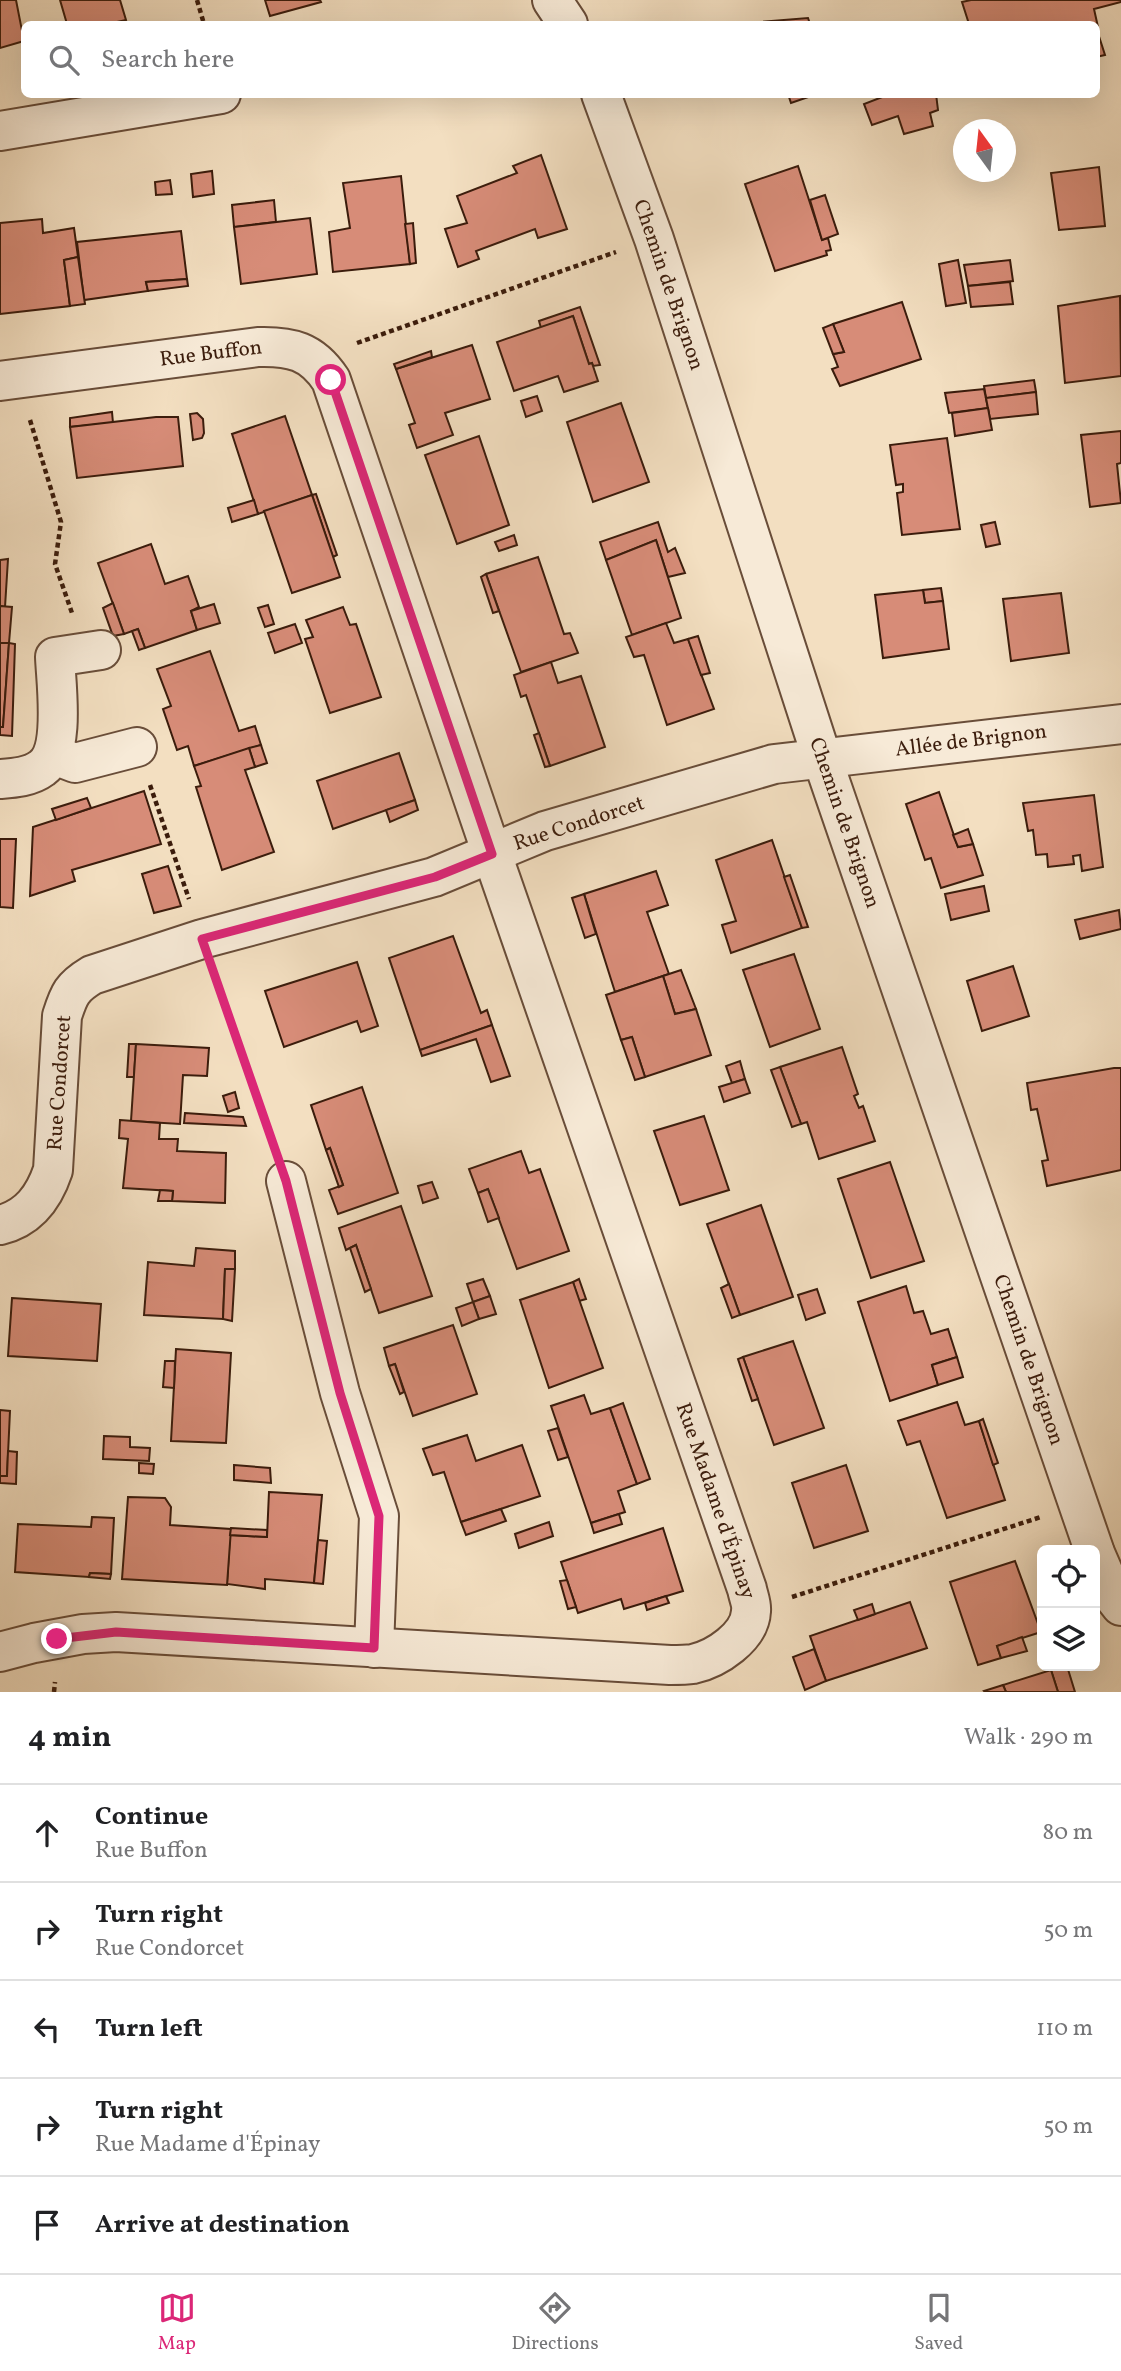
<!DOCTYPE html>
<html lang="en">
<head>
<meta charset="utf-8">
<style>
	body { margin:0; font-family:Vollkorn,serif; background:#f2f2f2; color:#202124 }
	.controls { position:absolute; right:21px; bottom:21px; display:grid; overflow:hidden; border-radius:10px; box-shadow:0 7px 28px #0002 }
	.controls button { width:63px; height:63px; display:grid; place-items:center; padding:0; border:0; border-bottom:2px solid #e0e0e0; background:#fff; color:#202124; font:35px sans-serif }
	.compass { position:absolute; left:953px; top:119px; width:63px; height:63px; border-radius:50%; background:#fff; box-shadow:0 7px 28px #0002; rotate:345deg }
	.stop { position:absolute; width:21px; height:21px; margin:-16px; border:5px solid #db2777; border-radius:50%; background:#fff }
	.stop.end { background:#db2777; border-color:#fff; box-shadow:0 2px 7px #0008 }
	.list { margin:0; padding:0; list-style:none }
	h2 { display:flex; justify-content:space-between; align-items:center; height:91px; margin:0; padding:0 28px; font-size:30px }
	h2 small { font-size:23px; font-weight:400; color:#757577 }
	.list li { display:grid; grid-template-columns:46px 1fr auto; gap:21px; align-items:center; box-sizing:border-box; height:98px; padding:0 28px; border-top:2px solid #e0e0e0 }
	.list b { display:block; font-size:26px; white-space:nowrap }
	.list p { margin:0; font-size:23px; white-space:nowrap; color:#757577 }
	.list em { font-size:23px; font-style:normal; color:#757577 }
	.icon { flex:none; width:38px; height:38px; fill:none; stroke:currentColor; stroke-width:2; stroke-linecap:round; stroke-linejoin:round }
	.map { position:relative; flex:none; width:1121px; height:1692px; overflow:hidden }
	.search { position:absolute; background:#fff; box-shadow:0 7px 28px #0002; left:21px; right:21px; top:21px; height:77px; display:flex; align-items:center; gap:18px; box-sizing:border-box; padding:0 24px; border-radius:10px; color:#757577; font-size:26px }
	.sheet { height:581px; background:#fff }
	nav { display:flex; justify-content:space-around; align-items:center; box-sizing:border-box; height:98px; border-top:2px solid #e0e0e0; background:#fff; font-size:19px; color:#757577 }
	nav a { display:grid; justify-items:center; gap:4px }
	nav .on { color:#db2777 }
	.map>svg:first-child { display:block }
	.building { fill:#d78c78; stroke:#3b1c0c; stroke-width:2 }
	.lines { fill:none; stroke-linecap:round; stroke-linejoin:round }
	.minor-casing { stroke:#694d39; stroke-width:42 }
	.path { stroke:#3b1c0c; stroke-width:4.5; stroke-dasharray:5 3.5; stroke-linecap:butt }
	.minor { stroke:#f7ead7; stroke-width:38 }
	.route { stroke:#db2777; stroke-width:9 }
	.labels { text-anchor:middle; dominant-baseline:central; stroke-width:5; stroke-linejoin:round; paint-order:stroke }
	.street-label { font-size:21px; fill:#3b1c0c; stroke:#f7ead7 }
</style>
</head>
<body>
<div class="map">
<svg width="1121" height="1692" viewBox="0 0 1121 1692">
	<rect width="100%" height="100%" fill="#f3dfc1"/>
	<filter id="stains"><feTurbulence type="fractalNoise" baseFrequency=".00286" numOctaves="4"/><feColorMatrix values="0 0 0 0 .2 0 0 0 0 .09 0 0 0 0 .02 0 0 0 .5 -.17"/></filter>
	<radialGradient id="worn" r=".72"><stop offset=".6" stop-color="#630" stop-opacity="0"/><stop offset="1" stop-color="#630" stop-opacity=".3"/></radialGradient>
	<g class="building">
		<path d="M0,0h16l8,41 -24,7z"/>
		<path d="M60,0h60l6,20 -18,4h-41z"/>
		<path d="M265,0h55l1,2 -51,14z"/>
		<path d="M971,0h150v2l-27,7 4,18h-2v-3h-127l-7,-22z"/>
		<path d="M808,18l2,6h-74z"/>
		<path d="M1096,27l9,28 -9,2z"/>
		<path d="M788,94h29l-26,9z"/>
		<path d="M890,94h46l2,16 -8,3 3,13 -29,8 -6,-18 -26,9 -8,-21z"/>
		<path d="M541,155l26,74 -29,9 -3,-9 -59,22 3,8 -21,8 -13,-38 22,-6 -10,-27 60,-23 -4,-7z"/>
		<path d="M798,166l24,74 6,-2 3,12 -5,1 1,4 -52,16 -30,-87z"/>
		<path d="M1099,167l6,59 -46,4 -8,-57z"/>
		<path d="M212,171l2,23 -21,3 -2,-23z"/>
		<path d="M401,176l9,88 -77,8 -4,-40 21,-4 -7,-45z"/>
		<path d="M170,180l2,14 -16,1 -1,-13z"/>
		<path d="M825,195l13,39 -16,6 -12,-40z"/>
		<path d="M274,200l2,22 -42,5 -2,-22z"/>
		<path d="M310,218l7,56 -76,10 -7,-57z"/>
		<path d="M42,219l1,14 31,-5 4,29 -14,3 6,46 -70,8v-91z"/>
		<path d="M413,223l3,40 -6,1 -5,-40z"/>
		<path d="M181,231l6,48 -41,3 2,9 -64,9 -7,-58z"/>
		<path d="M78,257l7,47 -15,2 -6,-46z"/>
		<path d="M958,260l8,43 -20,3 -7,-42z"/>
		<path d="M1010,260l3,21 -45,5 -4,-21z"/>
		<path d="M187,279l1,7 -40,5 -2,-9z"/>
		<path d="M1010,282l3,22 -42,3 -3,-21z"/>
		<path d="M1120,296l1,80 -56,7 -7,-77z"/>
		<path d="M902,302l19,57 -81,27 -8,-17 6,-2 -5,-13 11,-2 -11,-28z"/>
		<path d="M580,307l20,58 -7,1 -1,-3 -3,1 -16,-48 -32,12 -2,-7z"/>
		<path d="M573,316l16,48 3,-1 6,18 -34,11 -6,-16 -44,15 -17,-49z"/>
		<path d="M833,324l11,28 -11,2 -10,-26z"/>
		<path d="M472,345l18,54 -45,14 8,22 -36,13 -8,-23 6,-2 -19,-54z"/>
		<path d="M431,351l1,6 -36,12 -2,-5z"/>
		<path d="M1034,380l2,12 -50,6 -2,-12z"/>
		<path d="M984,389l4,19 -39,5 -4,-20z"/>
		<path d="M1036,392l2,22 -48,5 -4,-21z"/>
		<path d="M537,396l5,15 -16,6 -5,-16z"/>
		<path d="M621,403l28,79 -56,20 -26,-80z"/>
		<path d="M988,408l4,22 -37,6 -3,-23z"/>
		<path d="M112,412l1,11 -43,4v-9z"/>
		<path d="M197,413l6,6 1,14 -2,5 -9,2 -3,-26z"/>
		<path d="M285,416l27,79 -54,19 -26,-80z"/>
		<path d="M156,417h22l5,49 -106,12 -7,-51z"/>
		<path d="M1121,431v32l-4,1 4,39 -31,4 -9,-72z"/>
		<path d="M479,436l30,89 -52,19 -32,-89z"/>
		<path d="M947,438l13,91 -58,6 -5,-42 6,-1v-8l-7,1 -6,-40z"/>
		<path d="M316,494l21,61 -4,2 -21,-62z"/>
		<path d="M312,495l28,82 -48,16 -28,-82z"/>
		<path d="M254,500l4,14 -26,8 -4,-14z"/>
		<path d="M658,522l10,30 7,-4 10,25 -17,4 -12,-37 -50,20 -6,-18z"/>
		<path d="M995,522l5,22 -14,3 -5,-22z"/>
		<path d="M514,535l3,10 -18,6 -4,-9z"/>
		<path d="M656,540l25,78 -49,17 -26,-75z"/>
		<path d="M151,544l14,40 23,-8 11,31 -8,4 6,19 -52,18 -7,-19 -14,5 -26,-71z"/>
		<path d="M538,557l26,77 6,-1 8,20 -57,19 -35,-98z"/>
		<path d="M8,559l-3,48 -5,-1v-46z"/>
		<path d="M486,574l13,37 -6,2 -12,-36z"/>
		<path d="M941,588l2,13 -18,2 -2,-13z"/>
		<path d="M923,590l2,13 18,-2 6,48 -66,9 -8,-63z"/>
		<path d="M1061,593l8,60 -58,8 -8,-62z"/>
		<path d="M113,603l11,31 -11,2 -10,-28z"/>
		<path d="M214,604l6,19 -23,7 -6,-19z"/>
		<path d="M268,605l6,19 -9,3 -7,-19z"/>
		<path d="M0,606l12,1 -3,36h-9z"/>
		<path d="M343,607l7,18 6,-1 25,73 -51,16 -25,-74 8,-2 -7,-17z"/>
		<path d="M666,623l8,20 14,-4 26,70 -47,16 -23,-70 -10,2 -8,-20z"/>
		<path d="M295,624l7,19 -27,10 -7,-20z"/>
		<path d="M138,629l7,19 -6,2 -7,-19z"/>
		<path d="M698,636l12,37 -9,2 -13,-36z"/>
		<path d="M0,643h9l-6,84h-3z"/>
		<path d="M9,643l6,1 -3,92 -12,-1v-8h3z"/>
		<path d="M210,651l29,80 16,-5 6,19 -67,21 -6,-20 -11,4 -14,-41 8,-3 -14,-37z"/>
		<path d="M551,662l7,21 23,-7 24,71 -55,19 -24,-71 -5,2 -7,-22z"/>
		<path d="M539,733l11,33 -5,1 -11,-32z"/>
		<path d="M261,745l6,18 -12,4 -6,-19z"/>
		<path d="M249,748l6,19 -10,3 29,82 -52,18 -26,-83 5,-1 -7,-20z"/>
		<path d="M399,753l16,47 -82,29 -16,-48z"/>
		<path d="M144,791l17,53 -89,26 3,11 -45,15 3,-69z"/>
		<path d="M939,792l19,55 15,-3 10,31 -42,13 -10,-30 -6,2 -19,-56z"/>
		<path d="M1094,795l9,72 -21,4 -2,-16 -7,1 1,8 -26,3 -1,-13 -11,1 -3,-25 -5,1 -5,-28z"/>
		<path d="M87,798l4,10 -35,12 -4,-11z"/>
		<path d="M415,800l3,10 -28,12 -4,-12z"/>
		<path d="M968,829l5,15 -15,3 -5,-12z"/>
		<path d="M0,839h16l-3,69 -13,-1z"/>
		<path d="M772,840l30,88 -71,25 -9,-28 14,-4 -20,-61z"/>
		<path d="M168,866l13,40 -27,7 -12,-39z"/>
		<path d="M656,871l12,34 -21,7 22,62 -54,18 -31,-98z"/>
		<path d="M790,875l18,52 -6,1 -18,-51z"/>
		<path d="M984,886l5,25 -38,9 -6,-26z"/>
		<path d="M584,894l12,40 -11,4 -13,-40z"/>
		<path d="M1119,910l2,19 -41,10 -5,-19z"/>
		<path d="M453,936l28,77 6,-3 5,15 -72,25 -31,-92z"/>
		<path d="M794,954l26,75 -50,18 -27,-77z"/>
		<path d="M357,962l21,64 -17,6 -4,-11 -73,26 -19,-56z"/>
		<path d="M1013,966l16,50 -47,15 -15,-50z"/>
		<path d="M681,970l15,39 -21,5 -12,-38z"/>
		<path d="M663,976l12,38 21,-5 15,46 -66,22 -13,-40 -11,3 -15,-45z"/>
		<path d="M492,1025l18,51 -19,6 -15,-43 -54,17 -2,-6z"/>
		<path d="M632,1037l13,40 -10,3 -14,-40z"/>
		<path d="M129,1044h7l-2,33h-7z"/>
		<path d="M136,1044l73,4 -2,28 -24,-1 -3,49 -49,-3z"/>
		<path d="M842,1047l16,47 -4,2 5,12 4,-2 12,35 -56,18 -12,-37 -6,2 -21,-57z"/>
		<path d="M740,1061l5,18 -13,4 -6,-17z"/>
		<path d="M780,1067l21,57 -9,3 -21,-57z"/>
		<path d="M1114,1068h7v102l-74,16 -5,-25 6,-1 -11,-51 -6,1 -4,-27z"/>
		<path d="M745,1079l5,14 -26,9 -5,-15z"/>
		<path d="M362,1087l36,106 -60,21 -9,-24 14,-5 -13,-37 -4,2 -15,-45z"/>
		<path d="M235,1092l4,16 -11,4 -5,-16z"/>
		<path d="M185,1113l58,4 3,9 -62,-3z"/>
		<path d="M704,1116l25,74 -49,15 -26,-74z"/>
		<path d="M120,1120l40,3 -1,16h19l-1,12 49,2 -1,50 -53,-2 1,-10 -50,-3 5,-49 -9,-1z"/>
		<path d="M330,1148l13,37 -4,2 -13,-37z"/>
		<path d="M521,1151l8,22 11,-4 29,82 -52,18 -29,-80 -10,4 -9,-24z"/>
		<path d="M890,1162l34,99 -53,17 -33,-99z"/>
		<path d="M432,1182l6,16 -15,5 -5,-17z"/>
		<path d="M488,1189l11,29 -11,4 -10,-29z"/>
		<path d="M160,1190l13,1 -1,10h-14z"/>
		<path d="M761,1205l32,92 -53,18 -33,-91z"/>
		<path d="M401,1206l31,90 -53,17 -23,-68 -10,5 -7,-22z"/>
		<path d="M356,1245l15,44 -6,3 -15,-44z"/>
		<path d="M196,1248l39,3v18h-10l-2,50 -79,-4 4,-53 46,4z"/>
		<path d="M225,1269h10l-3,52 -9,-2z"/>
		<path d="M483,1279l7,17 -17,6 -6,-18z"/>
		<path d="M579,1279l7,20 -7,2 -6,-19z"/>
		<path d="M573,1282l30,86 -54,20 -29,-88z"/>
		<path d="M729,1284l11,31 -8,3 -11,-30z"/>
		<path d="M906,1286l8,27 9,-2 8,23 17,-5 9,28 -25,8 6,20 -48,16 -32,-99z"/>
		<path d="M817,1289l8,24 -19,7 -8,-25z"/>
		<path d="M490,1296l6,18 -17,5 -6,-17z"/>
		<path d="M12,1298l89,6 -4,57 -89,-5z"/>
		<path d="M473,1302l6,17 -17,7 -6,-18z"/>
		<path d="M453,1325l24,69 -64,22 -18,-52 -6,2 -5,-18z"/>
		<path d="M793,1341l31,87 -50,17 -31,-88z"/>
		<path d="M176,1349l55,4 -5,90 -55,-2z"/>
		<path d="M743,1357l15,42 -6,2 -14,-42z"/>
		<path d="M957,1357l6,20 -25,8 -6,-20z"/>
		<path d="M165,1361h10l-1,27 -11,-1z"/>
		<path d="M395,1364l9,28 -4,2 -11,-28z"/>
		<path d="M584,1395l7,19 19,-6 27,76 -19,7 7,21 -34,11 -40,-117z"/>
		<path d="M957,1402l8,23 14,-4 26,79 -58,18 -27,-77 -13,4 -9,-24z"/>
		<path d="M623,1403l27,76 -13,5 -27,-76z"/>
		<path d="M0,1410l10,1 -3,65h-7z"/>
		<path d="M983,1419l15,44 -5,2 -14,-44z"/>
		<path d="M558,1428l10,29 -10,3 -10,-29z"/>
		<path d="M467,1435l9,26 46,-16 18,51 -79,26 -17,-50 -11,3 -10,-26z"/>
		<path d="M104,1436l26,1v10l20,1 -1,13 -46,-2z"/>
		<path d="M8,1451l9,1 -1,32 -16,-1v-7h7z"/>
		<path d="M139,1463l15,1 -1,10 -14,-1z"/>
		<path d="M234,1465l36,3 1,15 -37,-3z"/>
		<path d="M846,1465l22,66 -54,17 -22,-65z"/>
		<path d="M269,1492l53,3 -8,88 -49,-4v10l-38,-5 3,-49 37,2z"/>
		<path d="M128,1497l37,1 6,9 -1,18 61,4 -4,56 -105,-6z"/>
		<path d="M501,1509l5,12 -40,14 -5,-13z"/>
		<path d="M619,1514l3,10 -28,9 -3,-10z"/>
		<path d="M92,1517l22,1 -3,56 -21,-1 -1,4 -74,-5 3,-48 73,3z"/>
		<path d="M549,1522l4,14 -34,12 -4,-14z"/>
		<path d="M231,1528l36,2v7l-37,-2z"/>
		<path d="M663,1528l20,63 -59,18 -3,-10 -43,14 -17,-51z"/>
		<path d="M318,1540l9,1 -4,43 -9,-1z"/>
		<path d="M1015,1561l26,71 -44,14 4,12 -23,7 -28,-83z"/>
		<path d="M90,1573l21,1 -1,5 -21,-2z"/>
		<path d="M567,1580l9,27 -8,2 -8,-28z"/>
		<path d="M666,1596l3,7 -22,7 -2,-7z"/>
		<path d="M910,1602l17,46 -101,33 -16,-45z"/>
		<path d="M872,1604l3,10 -17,6 -4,-10z"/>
		<path d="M1022,1637l5,14 -26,7 -4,-12z"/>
		<path d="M814,1649l12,32 -21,9 -12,-33z"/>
		<path d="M1067,1666l8,26h-17l-7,-22z"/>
		<path d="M1051,1670l7,22h-52l-3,-7z"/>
		<path d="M1003,1685l3,7h-21l-1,-1z"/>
	</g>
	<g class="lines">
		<defs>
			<g id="minor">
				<path d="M552,0l16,24"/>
				<path d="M601,94l53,145 168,519 272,792"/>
				<path d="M0,131l221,-37"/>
				<path d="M0,381l258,-34c33,-1 54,4 73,33l161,474 255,735c1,6 5,15 4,22 -1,26 -35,48 -58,53 -7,1 -15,1 -23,1l-554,-33 -33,2 -49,9 -34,9"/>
				<path d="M54,755l21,8 62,-16"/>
				<path d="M0,779c14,-1 30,-2 42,-11 24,-17 14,-84 13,-111l46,-7"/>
				<path d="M286,1181l54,212 39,123 -5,132"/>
				<path d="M0,1225c29,-7 44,-28 53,-55l9,-154c7,-22 10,-29 30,-41l110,-36 232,-62 111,-46 229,-67 347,-40"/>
				<path d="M1095,1553l19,44 7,9"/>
			</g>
		</defs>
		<use href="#minor" class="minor-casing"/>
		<g class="path">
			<path d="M197,0l7,24"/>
			<path d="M357,343l259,-91"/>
			<path d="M30,420l31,102 -6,42 17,49"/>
			<path d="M150,785l39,114"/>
			<path d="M215,977l58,167"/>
			<path d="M792,1597l249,-80"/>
			<path d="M54,1692l1,-10"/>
		</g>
		<use href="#minor" class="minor"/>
	</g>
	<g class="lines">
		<path class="route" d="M57,1639l59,-7 258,16 5,-132 -39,-123 -54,-212 -84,-242 233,-62 57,-23 -161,-474"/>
	</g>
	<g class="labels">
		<g class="street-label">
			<text transform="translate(668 285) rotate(71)">Chemin de Brignon</text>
			<text transform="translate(211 354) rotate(-7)">Rue Buffon</text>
			<text transform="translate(971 741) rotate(-7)">Allée de Brignon</text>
			<text transform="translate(844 823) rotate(71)">Chemin de Brignon</text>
			<text transform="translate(579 824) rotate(-18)">Rue Condorcet</text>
			<text transform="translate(60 1083) rotate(-86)">Rue Condorcet</text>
			<text transform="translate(1028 1360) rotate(71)">Chemin de Brignon</text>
			<text transform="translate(715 1501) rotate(71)">Rue Madame d'Épinay</text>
		</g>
	</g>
	<rect width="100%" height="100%" filter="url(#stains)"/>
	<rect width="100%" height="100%" fill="url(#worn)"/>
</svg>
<div class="controls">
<button><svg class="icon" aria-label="locate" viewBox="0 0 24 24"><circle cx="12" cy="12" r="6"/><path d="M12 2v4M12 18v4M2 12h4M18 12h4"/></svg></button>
<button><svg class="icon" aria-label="layers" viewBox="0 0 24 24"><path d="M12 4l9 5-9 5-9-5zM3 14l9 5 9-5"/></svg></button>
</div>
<svg class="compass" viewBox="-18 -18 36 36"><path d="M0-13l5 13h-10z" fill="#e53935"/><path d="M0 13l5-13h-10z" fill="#757577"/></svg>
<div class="stop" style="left:331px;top:380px"></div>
<div class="stop end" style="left:57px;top:1639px"></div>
<div class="search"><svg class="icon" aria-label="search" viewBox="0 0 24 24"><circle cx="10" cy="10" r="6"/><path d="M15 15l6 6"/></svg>Search here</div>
</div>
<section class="sheet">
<h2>4 min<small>Walk · 290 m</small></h2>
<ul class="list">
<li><svg class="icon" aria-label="ahead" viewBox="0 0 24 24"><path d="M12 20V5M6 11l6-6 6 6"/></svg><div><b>Continue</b><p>Rue Buffon</p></div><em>80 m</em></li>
<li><svg class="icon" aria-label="right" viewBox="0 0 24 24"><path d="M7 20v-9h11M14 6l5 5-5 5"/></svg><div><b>Turn right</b><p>Rue Condorcet</p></div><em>50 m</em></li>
<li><svg class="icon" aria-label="left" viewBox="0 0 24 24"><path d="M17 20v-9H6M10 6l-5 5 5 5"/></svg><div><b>Turn left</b></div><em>110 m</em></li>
<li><svg class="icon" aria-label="right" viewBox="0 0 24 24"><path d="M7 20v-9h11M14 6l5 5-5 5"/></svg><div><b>Turn right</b><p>Rue Madame d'Épinay</p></div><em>50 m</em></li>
<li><svg class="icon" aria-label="arrive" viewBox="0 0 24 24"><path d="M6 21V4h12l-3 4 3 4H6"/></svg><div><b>Arrive at destination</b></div></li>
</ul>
</section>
<nav>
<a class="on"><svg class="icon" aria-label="map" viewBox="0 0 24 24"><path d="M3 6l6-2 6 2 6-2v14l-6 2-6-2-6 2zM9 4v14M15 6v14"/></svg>Map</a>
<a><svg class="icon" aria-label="directions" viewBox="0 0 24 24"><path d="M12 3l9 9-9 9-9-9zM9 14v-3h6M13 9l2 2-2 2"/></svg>Directions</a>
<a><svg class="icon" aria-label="saved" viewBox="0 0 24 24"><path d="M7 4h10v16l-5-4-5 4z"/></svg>Saved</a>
</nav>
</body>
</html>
